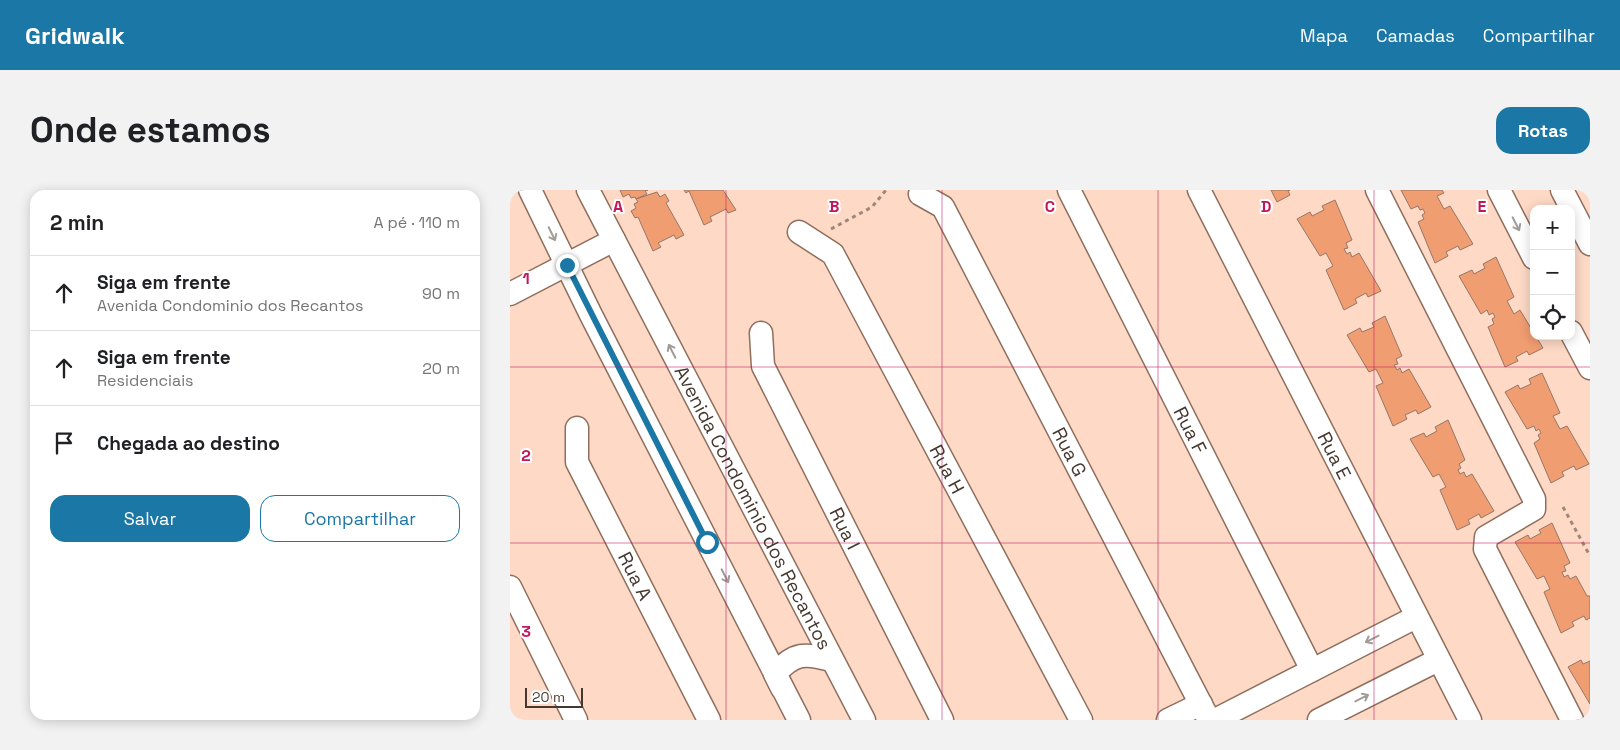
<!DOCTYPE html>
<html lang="pt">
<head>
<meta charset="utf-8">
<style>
	body { margin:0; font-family:"Space Grotesk",sans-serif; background:#f2f2f2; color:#202124 }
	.controls { position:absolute; right:15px; top:15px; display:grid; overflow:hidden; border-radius:10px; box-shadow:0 2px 12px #0003 }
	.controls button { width:45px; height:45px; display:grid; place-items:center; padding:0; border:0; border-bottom:1px solid #e0e0e0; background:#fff; color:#202124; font:25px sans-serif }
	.scale { position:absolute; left:15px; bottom:12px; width:58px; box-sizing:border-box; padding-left:5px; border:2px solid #463830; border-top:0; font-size:14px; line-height:18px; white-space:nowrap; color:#463830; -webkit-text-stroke:4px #fff; paint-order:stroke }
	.stop { position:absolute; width:15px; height:15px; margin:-11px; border:4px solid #1b77a5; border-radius:50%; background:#fff }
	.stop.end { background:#1b77a5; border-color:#fff; box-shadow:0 1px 5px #0008 }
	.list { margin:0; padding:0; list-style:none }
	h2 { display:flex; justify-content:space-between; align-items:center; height:65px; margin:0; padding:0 20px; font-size:21px }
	h2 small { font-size:16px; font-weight:400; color:#757577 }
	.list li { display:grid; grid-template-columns:32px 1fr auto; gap:15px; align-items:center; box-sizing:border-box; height:75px; padding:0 20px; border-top:1px solid #e0e0e0 }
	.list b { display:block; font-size:19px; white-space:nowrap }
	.list p { margin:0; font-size:16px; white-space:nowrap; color:#757577 }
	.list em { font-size:16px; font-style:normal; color:#757577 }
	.actions { display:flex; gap:10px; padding:15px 20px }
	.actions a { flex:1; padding:11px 0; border:1px solid #1b77a5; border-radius:15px; text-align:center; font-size:18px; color:#1b77a5 }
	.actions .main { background:#1b77a5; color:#fff }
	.icon { flex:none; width:28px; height:28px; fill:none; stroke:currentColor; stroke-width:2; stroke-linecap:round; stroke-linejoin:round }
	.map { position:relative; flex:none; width:1080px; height:530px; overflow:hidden; border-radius:15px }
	header { display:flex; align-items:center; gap:30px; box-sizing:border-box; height:70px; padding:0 25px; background:#1b77a5; color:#fff }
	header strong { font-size:24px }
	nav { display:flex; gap:28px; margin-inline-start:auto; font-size:18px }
	.intro { display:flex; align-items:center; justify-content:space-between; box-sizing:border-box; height:120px; padding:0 30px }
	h1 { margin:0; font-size:35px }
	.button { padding:12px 22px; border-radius:15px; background:#1b77a5; color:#fff; font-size:18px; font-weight:700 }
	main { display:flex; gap:30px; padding:0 30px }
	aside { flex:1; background:#fff; border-radius:15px; box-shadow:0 2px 12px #0003 }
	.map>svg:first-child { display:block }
	.building { fill:#f09d71; stroke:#977666 }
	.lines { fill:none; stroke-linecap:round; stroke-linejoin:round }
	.minor-casing { stroke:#8f6f5e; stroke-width:25 }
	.path { stroke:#a0877a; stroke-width:3; stroke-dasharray:4 4; stroke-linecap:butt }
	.minor { stroke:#fff; stroke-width:22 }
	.oneway { stroke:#a29c98 }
	.route { stroke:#1b77a5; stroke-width:6 }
	.grid { fill:none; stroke:#c2185b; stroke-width:1; stroke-opacity:0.55 }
	.labels { text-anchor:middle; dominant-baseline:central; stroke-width:4; stroke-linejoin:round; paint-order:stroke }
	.street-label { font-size:19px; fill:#463830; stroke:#fff }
	.grid-label { font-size:16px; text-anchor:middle; font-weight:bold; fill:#c2185b; stroke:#fff; stroke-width:4; stroke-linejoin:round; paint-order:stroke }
</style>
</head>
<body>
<header>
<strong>Gridwalk</strong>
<nav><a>Mapa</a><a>Camadas</a><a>Compartilhar</a></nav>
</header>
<div class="intro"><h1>Onde estamos</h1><a class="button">Rotas</a></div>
<main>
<aside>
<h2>2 min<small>A pé · 110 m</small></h2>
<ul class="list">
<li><svg class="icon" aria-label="ahead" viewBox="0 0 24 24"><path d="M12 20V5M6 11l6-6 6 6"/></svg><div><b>Siga em frente</b><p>Avenida Condominio dos Recantos</p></div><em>90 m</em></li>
<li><svg class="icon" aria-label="ahead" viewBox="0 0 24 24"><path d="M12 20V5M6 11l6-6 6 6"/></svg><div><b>Siga em frente</b><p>Residenciais</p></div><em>20 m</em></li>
<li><svg class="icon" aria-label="arrive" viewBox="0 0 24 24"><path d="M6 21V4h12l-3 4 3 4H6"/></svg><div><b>Chegada ao destino</b></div></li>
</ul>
<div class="actions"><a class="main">Salvar</a><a>Compartilhar</a></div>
</aside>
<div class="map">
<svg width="1080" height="530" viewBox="0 0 1080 530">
	<rect width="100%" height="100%" fill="#fdd9c6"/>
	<g class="building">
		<path d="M110,0h28l-3,1 2,3 -11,5 -1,-2 -4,1 -2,-4 -6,3z"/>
		<path d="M174,0h39l13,20 -8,3 -2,-4 -16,8 2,4 -8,4 -15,-34 -3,2z"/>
		<path d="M761,0h19l-2,1 2,4 -13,7z"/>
		<path d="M891,0h41l2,3 -7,3 7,13 6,-3 23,38 -13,6 -2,-4 -12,6 2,4 -13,7 -17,-41 6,-3 -2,-4 3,-2 -2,-4 -3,1 -2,-4 -7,3z"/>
		<path d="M147,2l3,5 5,-3 4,7 -3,2 18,32 -8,4 -2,-4 -16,8 3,4 -8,4 -15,-34 -3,1 -4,-7 5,-3 -2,-4 4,-2 -2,-3z"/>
		<path d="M825,10l17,40 -6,3 2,5 -4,1 3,5 3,-2 2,5 7,-4 22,38 -13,6 -2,-4 -11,6 2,4 -13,7 -18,-40 7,-4 -7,-13 -6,3 -23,-37 13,-7 2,4 12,-6 -2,-4z"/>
		<path d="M986,67l18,40 -7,4 7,13 6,-4 23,38 -14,7 -2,-4 -11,6 2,4 -13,6 -17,-40 6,-3 -2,-5 3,-2 -2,-4 -4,2 -2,-5 -6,4 -22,-38 13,-6 2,4 11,-6 -2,-4z"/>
		<path d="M875,126l17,40 -6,3 2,5 -4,1 3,5 3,-2 2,5 7,-4 22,38 -13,7 -2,-4 -11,5 2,4 -14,7 -17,-40 7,-3 -7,-14 -7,3 -22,-37 13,-7 2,4 12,-5 -2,-4z"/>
		<path d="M1032,183l18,40 -7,3 7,13 7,-3 22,38 -13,6 -2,-4 -12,6 2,4 -13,7 -17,-40 6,-4 -2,-4 3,-2 -2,-4 -3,2 -2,-5 -7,3 -22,-37 13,-7 2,4 11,-5 -2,-5z"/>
		<path d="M938,230l17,40 -6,4 2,4 -3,2 2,4 4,-2 2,5 6,-3 22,37 -13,7 -2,-4 -11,6 2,4 -13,6 -17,-40 6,-3 -7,-13 -6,3 -23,-38 14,-6 2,4 11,-6 -2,-4z"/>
		<path d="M1042,333l18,40 -6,3 2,5 -4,1 2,5 4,-2 2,4 6,-3 11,20h3v22l-4,2 -2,-4 -12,6 2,4 -13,7 -17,-41 6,-3 -6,-13 -7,3 -22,-37 13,-7 2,4 11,-6 -2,-3z"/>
		<path d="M1071,470l2,4 7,-3v43l-22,-37z"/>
	</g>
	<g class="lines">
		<defs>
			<g id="minor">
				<path d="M20,0l61,125 208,405"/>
				<path id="s1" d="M78,0l276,530"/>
				<path id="s2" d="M559,0l243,480"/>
				<path id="s3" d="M689,0l271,530"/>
				<path d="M867,0l157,309v10l-48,28 -1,12 87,171"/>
				<path d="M989,0l35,68"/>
				<path d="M1052,0l28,54"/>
				<path id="s4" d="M410,4l23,13 266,513"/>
				<path id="s5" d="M289,42l34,22 248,466"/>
				<path d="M0,104l104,-54"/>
				<path d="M1061,142l19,36"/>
				<path id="s6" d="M251,143l2,33 179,354"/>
				<path id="s7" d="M67,238v34l132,258"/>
				<path d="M0,397l66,133"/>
				<path d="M272,498l-7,-14c19,-22 31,-21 56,-14"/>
				<path d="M658,530l33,-16"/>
				<path d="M705,530l201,-103"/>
				<path d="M809,530l119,-60"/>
			</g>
		</defs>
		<use href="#minor" class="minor-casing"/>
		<g class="path">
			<path d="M321,39l41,-22 14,-17"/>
			<path d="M1053,317l27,49"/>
		</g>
		<use href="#minor" class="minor"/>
	</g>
	<defs><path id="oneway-shaft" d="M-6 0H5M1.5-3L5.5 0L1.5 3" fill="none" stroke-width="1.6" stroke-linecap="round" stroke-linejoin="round" transform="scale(1.25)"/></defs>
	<g class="oneway">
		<use href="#oneway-shaft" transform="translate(1006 34) rotate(63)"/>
		<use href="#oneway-shaft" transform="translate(42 44) rotate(64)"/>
		<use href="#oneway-shaft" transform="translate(162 161) rotate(-117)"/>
		<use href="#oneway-shaft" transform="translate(215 386) rotate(63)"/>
		<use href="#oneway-shaft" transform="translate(862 449) rotate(153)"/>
		<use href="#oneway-shaft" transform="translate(852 508) rotate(-27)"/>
	</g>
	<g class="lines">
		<path class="route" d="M57,75l140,277"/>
	</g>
	<path class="grid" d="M216,0v530M432,0v530M648,0v530M864,0v530M0,177h1080M0,353h1080"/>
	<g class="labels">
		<g class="street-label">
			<text stroke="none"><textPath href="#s2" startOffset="269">Rua F</textPath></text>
			<text stroke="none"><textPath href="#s4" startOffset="302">Rua G</textPath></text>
			<text stroke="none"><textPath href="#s3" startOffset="298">Rua E</textPath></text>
			<text stroke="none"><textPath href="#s5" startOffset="284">Rua H</textPath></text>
			<text stroke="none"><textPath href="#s1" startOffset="358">Avenida Condominio dos Recantos</textPath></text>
			<text stroke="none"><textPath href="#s6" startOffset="215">Rua I</textPath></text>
			<text stroke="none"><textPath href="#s7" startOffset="162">Rua A</textPath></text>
		</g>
	</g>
	<g class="grid-label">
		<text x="108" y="22">A</text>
		<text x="324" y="22">B</text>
		<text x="540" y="22">C</text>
		<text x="756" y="22">D</text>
		<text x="972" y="22">E</text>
		<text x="16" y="94">1</text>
		<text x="16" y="271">2</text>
		<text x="16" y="447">3</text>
	</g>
</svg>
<div class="controls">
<button>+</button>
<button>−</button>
<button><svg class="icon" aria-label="locate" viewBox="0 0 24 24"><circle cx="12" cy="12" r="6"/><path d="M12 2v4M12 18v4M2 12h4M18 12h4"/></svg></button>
</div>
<div class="scale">20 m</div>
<div class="stop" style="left:197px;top:352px"></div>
<div class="stop end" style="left:57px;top:75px"></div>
</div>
</main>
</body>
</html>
